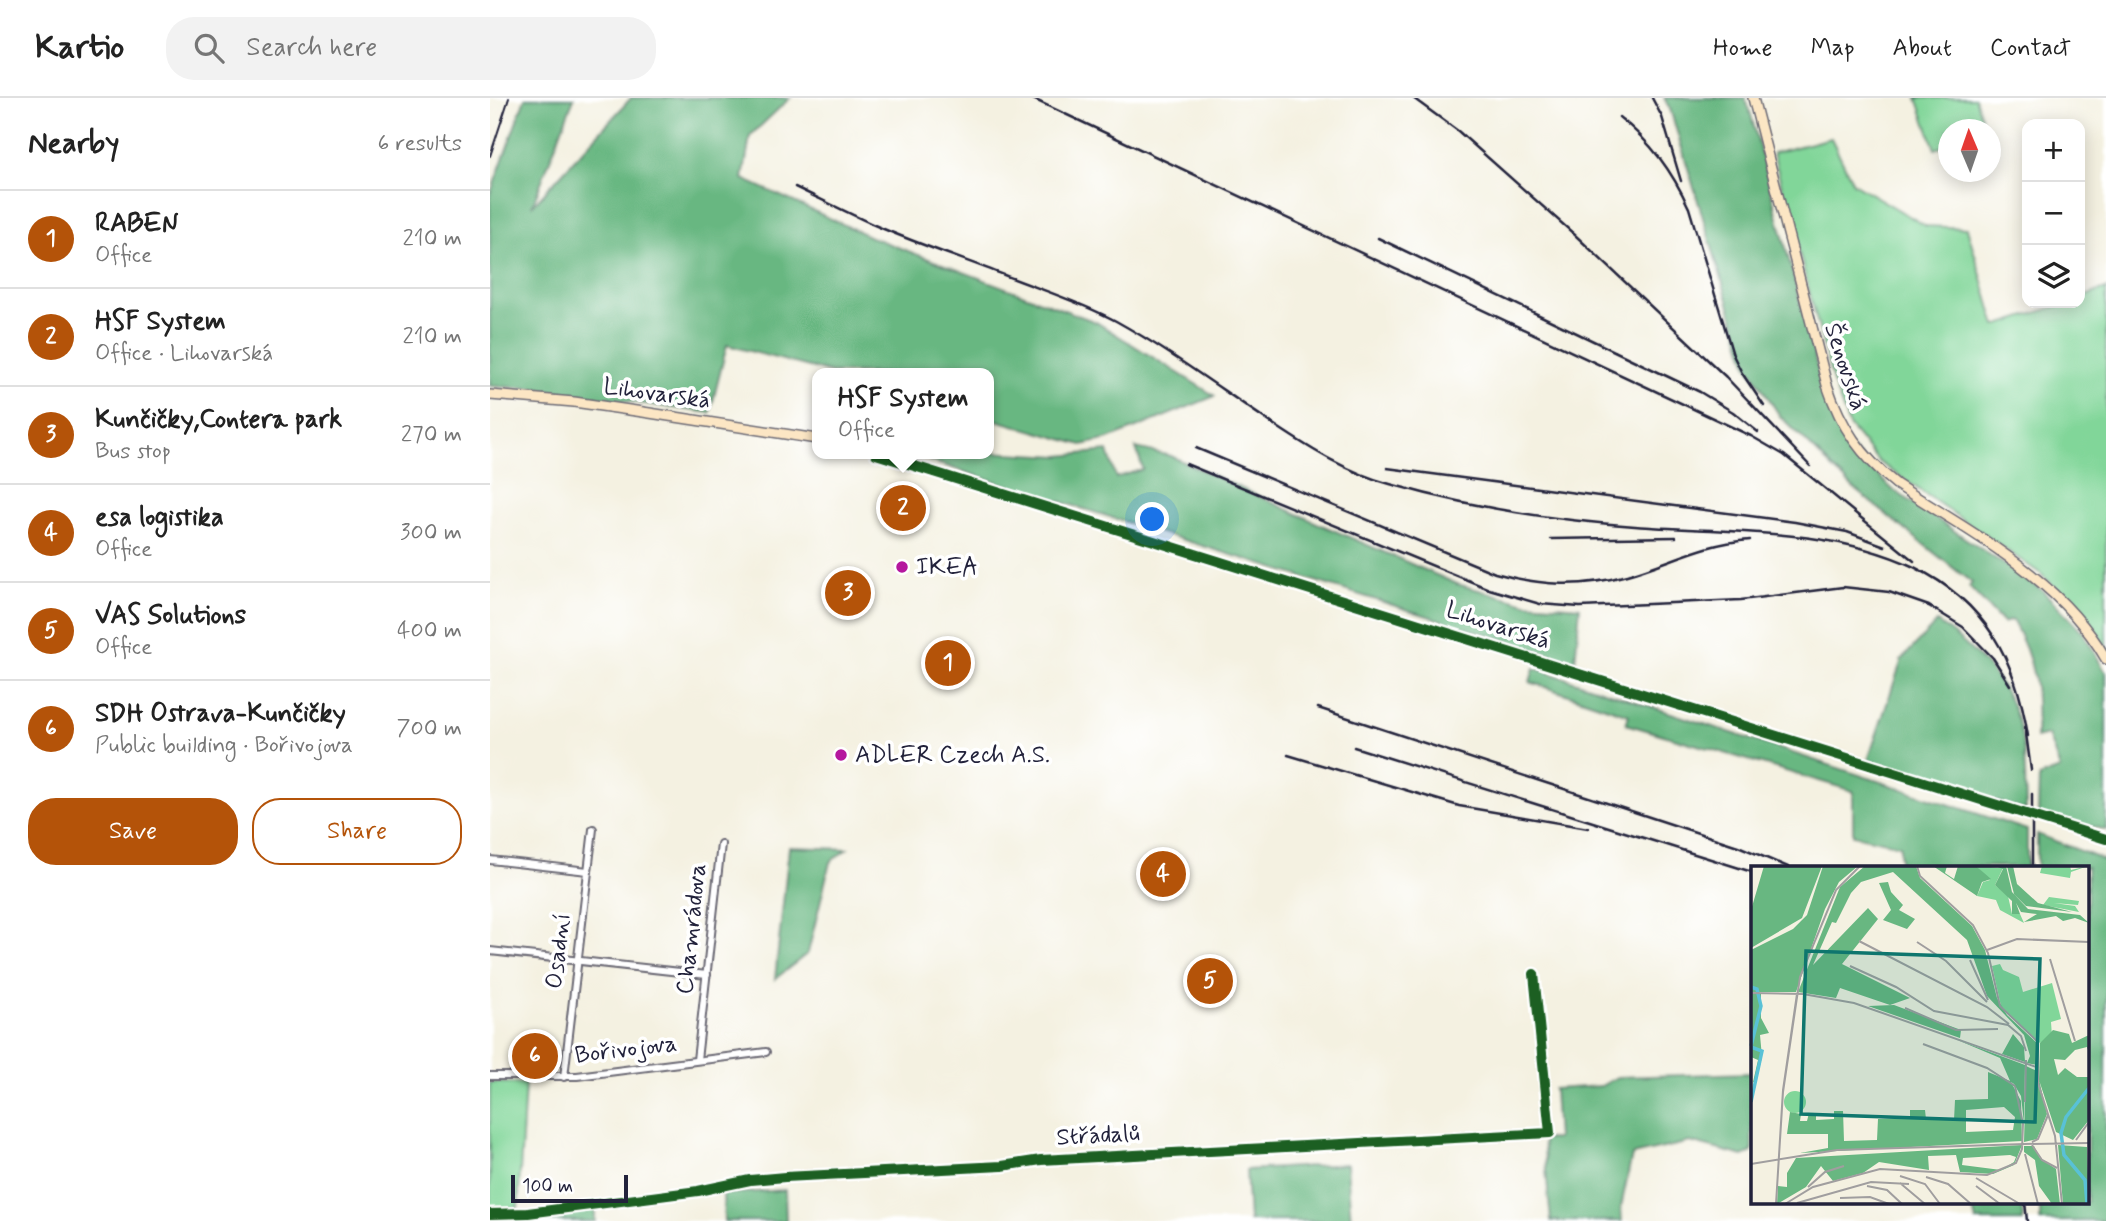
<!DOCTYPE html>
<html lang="en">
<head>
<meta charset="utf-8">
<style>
	body { margin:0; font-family:Mynerve,sans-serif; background:#f2f2f2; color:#222 }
	.controls { position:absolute; right:21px; top:21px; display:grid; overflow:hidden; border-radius:14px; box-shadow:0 4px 18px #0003 }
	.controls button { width:63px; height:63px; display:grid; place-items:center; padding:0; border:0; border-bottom:2px solid #e0e0e0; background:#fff; color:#222; font:35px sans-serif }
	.compass { position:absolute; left:1448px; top:21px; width:63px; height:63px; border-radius:50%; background:#fff; box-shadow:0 4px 18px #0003; rotate:358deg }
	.scale { position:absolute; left:21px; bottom:18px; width:117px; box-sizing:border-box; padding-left:7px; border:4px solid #22223b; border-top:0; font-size:19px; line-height:24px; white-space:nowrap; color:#22223b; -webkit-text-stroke:5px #fff; paint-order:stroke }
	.you { position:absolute; left:663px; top:422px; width:24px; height:24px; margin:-18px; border:5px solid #fff; border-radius:50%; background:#1a73e8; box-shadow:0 0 0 10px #1a73e833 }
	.badge { display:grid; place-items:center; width:46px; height:46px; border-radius:50%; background:#b45309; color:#fff; font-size:23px; font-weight:700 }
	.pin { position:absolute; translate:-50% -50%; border:4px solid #fff; box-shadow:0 2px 7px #0006 }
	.popup { position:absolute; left:322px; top:270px; width:182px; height:91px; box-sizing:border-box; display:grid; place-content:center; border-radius:14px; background:#fff; filter:drop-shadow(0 2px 5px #0005); font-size:23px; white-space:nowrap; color:#767676 }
	.popup b { font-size:26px; color:#222 }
	.popup::after { content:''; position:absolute; left:50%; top:100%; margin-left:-14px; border:14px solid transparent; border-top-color:#fff }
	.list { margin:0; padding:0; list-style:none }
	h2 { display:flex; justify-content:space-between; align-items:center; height:91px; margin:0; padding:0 28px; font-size:30px }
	h2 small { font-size:23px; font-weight:400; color:#767676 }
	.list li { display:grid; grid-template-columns:46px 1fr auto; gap:21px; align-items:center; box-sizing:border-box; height:98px; padding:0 28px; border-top:2px solid #e0e0e0 }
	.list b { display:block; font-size:26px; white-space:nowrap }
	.list p { margin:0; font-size:23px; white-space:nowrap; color:#767676 }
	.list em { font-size:23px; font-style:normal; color:#767676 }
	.actions { display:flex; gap:14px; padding:21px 28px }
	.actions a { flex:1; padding:16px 0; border:2px solid #b45309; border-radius:28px; text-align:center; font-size:24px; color:#b45309 }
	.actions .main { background:#b45309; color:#fff }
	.icon { flex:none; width:38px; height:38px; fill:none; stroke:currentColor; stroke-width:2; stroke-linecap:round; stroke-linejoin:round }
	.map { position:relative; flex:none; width:1616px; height:1123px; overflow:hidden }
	header { display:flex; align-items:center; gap:42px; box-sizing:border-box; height:98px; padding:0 35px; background:#fff; border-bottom:2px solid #e0e0e0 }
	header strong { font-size:33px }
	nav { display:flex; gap:38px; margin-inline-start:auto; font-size:24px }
	.search { width:490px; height:63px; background:#f2f2f2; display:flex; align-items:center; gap:18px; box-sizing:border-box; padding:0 24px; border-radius:28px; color:#767676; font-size:26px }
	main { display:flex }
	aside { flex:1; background:#fff }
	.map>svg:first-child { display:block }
	.green { fill:#81d699; stroke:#527c6a; stroke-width:2 }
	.forest { fill:#68b781; stroke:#456c5e; stroke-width:2 }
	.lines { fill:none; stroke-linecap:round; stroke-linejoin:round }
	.street-casing { stroke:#6c6a75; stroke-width:10 }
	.secondary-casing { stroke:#6c6a75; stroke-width:12 }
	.street { stroke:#fff; stroke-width:6 }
	.secondary { stroke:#fce6c4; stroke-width:9 }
	.tram { stroke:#22223b; stroke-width:2 }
	.rail { stroke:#22223b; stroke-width:2.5 }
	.cycleway-casing { stroke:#fff; stroke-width:15 }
	.cycleway { stroke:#1b5e20; stroke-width:10 }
	.poi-dot { fill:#b5179e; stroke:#fff; stroke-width:2.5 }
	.labels { text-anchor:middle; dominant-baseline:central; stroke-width:7; stroke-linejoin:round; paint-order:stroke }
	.street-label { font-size:24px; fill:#22223b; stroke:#fff }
	.poi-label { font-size:24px; fill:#22223b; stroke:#fff; text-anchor:start }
	.inset-river { fill:none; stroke:#59c1d6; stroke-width:3.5 }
	.inset-road { fill:none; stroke:#a09e9f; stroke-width:2 }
	.view { fill:#0f766e; fill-opacity:0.15; stroke:#0f766e; stroke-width:3.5 }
	.inset-edge { fill:none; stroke:#22223b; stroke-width:3.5 }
</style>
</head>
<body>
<header>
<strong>Kartio</strong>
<div class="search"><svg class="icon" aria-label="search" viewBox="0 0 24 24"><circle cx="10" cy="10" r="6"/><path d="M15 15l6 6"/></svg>Search here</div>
<nav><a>Home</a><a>Map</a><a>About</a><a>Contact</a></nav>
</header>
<main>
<aside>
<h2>Nearby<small>6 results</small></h2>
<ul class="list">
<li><span class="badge">1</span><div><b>RABEN</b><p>Office</p></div><em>210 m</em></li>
<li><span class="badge">2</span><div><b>HSF System</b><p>Office · Lihovarská</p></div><em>210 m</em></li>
<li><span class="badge">3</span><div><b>Kunčičky,Contera park</b><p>Bus stop</p></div><em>270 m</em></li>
<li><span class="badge">4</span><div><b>esa logistika</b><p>Office</p></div><em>300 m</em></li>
<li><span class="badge">5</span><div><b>VAS Solutions</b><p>Office</p></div><em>400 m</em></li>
<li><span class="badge">6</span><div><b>SDH Ostrava-Kunčičky</b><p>Public building · Bořivojova</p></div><em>700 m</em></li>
</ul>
<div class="actions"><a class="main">Save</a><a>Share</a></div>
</aside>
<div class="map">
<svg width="1616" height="1123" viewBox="0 0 1616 1123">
	<rect width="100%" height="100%" fill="#fff"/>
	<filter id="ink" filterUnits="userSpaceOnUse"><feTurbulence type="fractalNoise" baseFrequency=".0143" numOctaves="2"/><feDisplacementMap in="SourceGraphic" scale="14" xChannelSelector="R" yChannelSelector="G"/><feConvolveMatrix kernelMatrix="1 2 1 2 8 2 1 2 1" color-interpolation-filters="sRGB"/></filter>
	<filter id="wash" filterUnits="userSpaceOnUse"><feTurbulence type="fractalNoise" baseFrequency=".00686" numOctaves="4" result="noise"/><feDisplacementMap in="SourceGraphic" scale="28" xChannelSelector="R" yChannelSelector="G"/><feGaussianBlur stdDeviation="1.57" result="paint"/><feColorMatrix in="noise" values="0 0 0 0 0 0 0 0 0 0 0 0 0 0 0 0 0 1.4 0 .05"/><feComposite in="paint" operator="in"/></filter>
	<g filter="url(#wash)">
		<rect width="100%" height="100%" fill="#f4f1e1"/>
		<g class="green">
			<path d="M1427,0h58l10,31 -37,1v15l-13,4z"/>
			<path d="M1341,40l22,45 73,43 41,2 29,98 71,-23h13v-5l26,-9v360l-15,-27 -50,-48 -162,-112 -30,-36 -16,-44 -60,-229z"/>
			<path d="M0,984l35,2 -7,124h-28z"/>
		</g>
		<g class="forest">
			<path d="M35,0h49l-42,108 99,-108h159l-40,38 -7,43 128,58 225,85 119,74 -106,43 -27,6 -93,-27v-45h-158l-104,-28 -17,68 -179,-25 -41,-2v-191z"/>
			<path d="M1174,0h81l6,17 68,259 26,68 47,47 150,101 41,42 23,41v157l-68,-16 1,-37 21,-8 -12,-34 -12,3c2,-48 0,-76 -24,-118l-9,3 -34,-36 3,-4 -119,-95 -73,-72 -32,-50 -78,-257z"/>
			<path d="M646,350l35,8 146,67 140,61 69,19 54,4 -5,55 -645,-201 8,-7h51v-2l71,4 48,-5 8,27 27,-9z"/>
			<path d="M1447,524c43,31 80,69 86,124 3,22 2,44 3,65l-158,-51 34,-101z"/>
			<path d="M1044,570l493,162v37h-127v-22l-47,-10v-44l-227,-67 3,-9 -99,-33z"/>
			<path d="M1547,736l69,27v360h-66v-19h47v-335h-50z"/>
			<path d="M299,749l58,2 -17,13 -22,91 -33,26z"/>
			<path d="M1262,975v79l-9,4 -53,-14 -58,13 -11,52 1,14h-71l-8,-82h14l-3,-50 47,-3 16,-9z"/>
			<path d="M857,1066l4,57h-102l-3,-51z"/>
			<path d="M295,1092l1,31h-62l-1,-27z"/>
			<path d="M1481,1104h50l2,19h-47z"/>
			<path d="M105,1111v12h-50v-5z"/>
		</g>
	</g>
	<g filter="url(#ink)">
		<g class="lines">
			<defs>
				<g id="street">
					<path d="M0,762l98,11"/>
					<path d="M0,853l217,24"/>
					<path d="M207,962l24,-216"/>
					<path d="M0,978h87l189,-24"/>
					<path d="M74,979l29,-248"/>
					<path d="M0,1116l38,-1 170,-22 52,-11 35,-3 217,-11 39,-6 509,-27 -16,-159"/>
				</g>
				<g id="secondary">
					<path d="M1263,0l74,287c14,42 34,71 69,99 75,49 164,94 210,175"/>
					<path d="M0,297l84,7 69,10 174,27"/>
					<path d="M386,356l1230,385"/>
				</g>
			</defs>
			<use href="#street" class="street-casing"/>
			<use href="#secondary" class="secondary-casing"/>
			<use href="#street" class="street"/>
			<use href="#secondary" class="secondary"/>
			<path class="tram" d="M0,58l19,-58"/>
			<g class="rail">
				<path d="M541,0l720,338 33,19 130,106"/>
				<path d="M923,0l45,33 117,104 151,142 84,89"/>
				<path d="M1162,0l10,19 19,64"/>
				<path d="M1129,19c32,25 53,54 70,91l44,147 9,18 22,33"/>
				<path d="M305,89c25,12 51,25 77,37 43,19 88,34 132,51 38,15 77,27 112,46 56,31 107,70 160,105 36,24 73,47 114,58 79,23 162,36 245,42 91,7 195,1 279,41 72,35 102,93 114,169"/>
				<path d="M888,140l322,154 33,20 25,20"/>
				<path d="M706,350l299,125c45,13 87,15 132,2 43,-12 77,-32 123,-35"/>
				<path d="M696,366l303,125 51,15 40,3 161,-7 102,-13 46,5 40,14 34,21 30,31 17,27"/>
				<path d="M897,370l408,54 52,10 38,14"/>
				<path d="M1061,441l125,-2"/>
				<path d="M828,610l368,121 52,17 50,21"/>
				<path d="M1535,629l6,43"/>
				<path d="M864,649l398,125"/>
				<path d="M798,657l171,51 129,22"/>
				<path d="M1542,696v73"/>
				<path d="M1535,1104l2,19"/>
			</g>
			<defs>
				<g id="cycleway">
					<path d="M386,356l1230,385"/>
					<path d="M0,1116l38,-1 170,-22 52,-11 35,-3 217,-11 39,-6 509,-27 -16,-159"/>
				</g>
			</defs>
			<use href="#cycleway" class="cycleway-casing"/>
			<use href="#cycleway" class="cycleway"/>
		</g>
	</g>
	<g class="poi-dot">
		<circle cx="412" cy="469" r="7"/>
		<circle cx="351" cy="657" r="7"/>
	</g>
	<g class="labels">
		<g class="street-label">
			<text transform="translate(1355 269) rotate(72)">Šenovská</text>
			<text transform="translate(167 296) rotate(8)">Lihovarská</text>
			<text transform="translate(1008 528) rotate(18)">Lihovarská</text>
			<text transform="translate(202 831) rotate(-84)">Chamrádova</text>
			<text transform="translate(69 853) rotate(-83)">Osadní</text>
			<text transform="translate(136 952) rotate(-7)">Bořivojova</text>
			<text transform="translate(608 1038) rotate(-3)">Střádalů</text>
		</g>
		<g class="poi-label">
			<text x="426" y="469">IKEA</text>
			<text x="365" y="657">ADLER Czech A.S.</text>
		</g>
	</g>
	<g transform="translate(1261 768)">
		<rect width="338" height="338" fill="#f4f1e1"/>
		<path d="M225,0l27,2 -8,17 13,11 4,18h8l4,9 -24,-13 -4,-10 -19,-4 6,-14 7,-2zM291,0h28l1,4 17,-4 -17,6 -1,6 -30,-5zM298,31l30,4 -1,4 -24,-2 21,3 4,6 -36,-7zM249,98l3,6 16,7 4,15 29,-9 9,36 -10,3 1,14 -12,7 -39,-37 -9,-40zM33 236a11 11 0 1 1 22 0a11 11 0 1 1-22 0Z" fill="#81d699"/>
		<path d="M13,0h58l-20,52 -51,30v-38zM72,0h35l-19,16 -14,27 -29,83h-45v-42l42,-21 14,-14zM114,0h51l4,12 52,48 13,24 12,48 10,17 31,29 -1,21 -10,-2 3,-7 -6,-21 -37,-39 -20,-56 -74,-68 -32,10 -10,11 -15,30 -4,-1 -19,43 55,-57 10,11 -36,45 68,34 -20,7 -50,-17 -4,10 -38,-6 42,-105zM182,0h14l-2,7 9,6 4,-13h18l15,13 -9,3 -5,14zM244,0h11l6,26 16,17 52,6 9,8 -14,-5 -12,3 -7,-5 -32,6 13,-8 -16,-2 -5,-9 4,11h-8v-13l-17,-16 8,-16zM256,0h6l4,18 21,19 34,9 -46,-6 -12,-12zM137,16l3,10 12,13 -4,5 16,9 -8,10 -24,-9 8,-10 -12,-27zM0,128h10v24l8,15 -9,2 2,22 -6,26 -3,-1 5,-22 -7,-3zM143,139l67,25 -1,8 -92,-32zM302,164l16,4 3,9 17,-8v18l-2,-6 -12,3 -10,10 -11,-1 4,16 7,-7 12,9h12v43l-16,20 -17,-8 -17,-52 1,-37zM262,168l11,13 1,15 -23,-8zM204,173l70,26 -1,58 -3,-27 -7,-12 -3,-2 10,19 1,40 -222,12 28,-5v-14h-41l3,-22 11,2 -1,7h7l2,-8h7v7l18,-1v-8h9l1,30 33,-1 1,-21 32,-1v-8h15l1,9 28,1 1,-20 33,-1v-27l22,9 -10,-23zM253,241l11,10 -2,13 -47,2v-22zM275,200l11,5 10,43 -10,25 -13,3zM271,279l-8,20 -21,9 -33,-2 -4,-17 -28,1 1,14 -50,-8 -16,11 -30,8 -12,-15 -15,21 -29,17 1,-18 9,1v-14l9,-15zM259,289l6,2 -2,5 -13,8 -39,-5 1,-7zM307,279l29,2 2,57h-26zM273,280h10l6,12 16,11 4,35h-8l-13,-18 -4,-26 -11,-8z" fill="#68b781" fill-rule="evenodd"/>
		<path class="inset-river" d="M0,121l6,2 4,17 -10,40M0,181l11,4 -11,51M336,338l-2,-24 -21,-25 -3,-22 5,-16 23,-29"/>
		<path class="inset-road" d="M166,0l3,10 53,49 15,28 12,53 38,36v41l17,53 7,68M108,75l128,66 22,17M166,76l29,19 41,41M236,84l30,-11 72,3M299,93l25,82M219,94l18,40M99,100l46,21 38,24 74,14 13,11 5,15M0,127l52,1 51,9 185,65M154,142l51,22 42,-1M274,236l1,-42M325,274l13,-18M281,276l6,-3 10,-24M274,278l64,-1M281,279l10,15 15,8M274,288l13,50M0,298l86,-14 188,-6M149,310l25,8 15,20M175,311l22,7 23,20M225,312l44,26M149,317l25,21M116,320l20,4 15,14M225,320l24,18M57,321l17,-15 19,-6M89,332l30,-1 19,7M46,337l74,-21 38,2M25,338l7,-114 14,-96M25,338l7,-112 17,-115 36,-87 24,-24M34,338l28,-17 67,-18 107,6 29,-12 6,-14 1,-25 -8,-38 -28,-18 -64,-24"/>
		<path class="view" d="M55,85l234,8 -5,163 -234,-8z"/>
		<rect width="338" height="338" class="inset-edge"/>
	</g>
</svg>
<div class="controls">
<button>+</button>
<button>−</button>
<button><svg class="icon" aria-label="layers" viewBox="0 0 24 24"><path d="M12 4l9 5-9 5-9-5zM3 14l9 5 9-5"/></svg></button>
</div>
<svg class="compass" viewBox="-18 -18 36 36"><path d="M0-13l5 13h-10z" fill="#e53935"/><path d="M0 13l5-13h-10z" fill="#767676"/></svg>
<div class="scale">100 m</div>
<div class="you"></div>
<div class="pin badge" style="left:458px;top:565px">1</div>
<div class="pin badge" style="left:413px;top:410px">2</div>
<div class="popup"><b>HSF System</b>Office</div>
<div class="pin badge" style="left:358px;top:495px">3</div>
<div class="pin badge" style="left:673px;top:776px">4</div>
<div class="pin badge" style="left:720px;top:883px">5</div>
<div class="pin badge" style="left:45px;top:958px">6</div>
</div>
</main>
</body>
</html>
